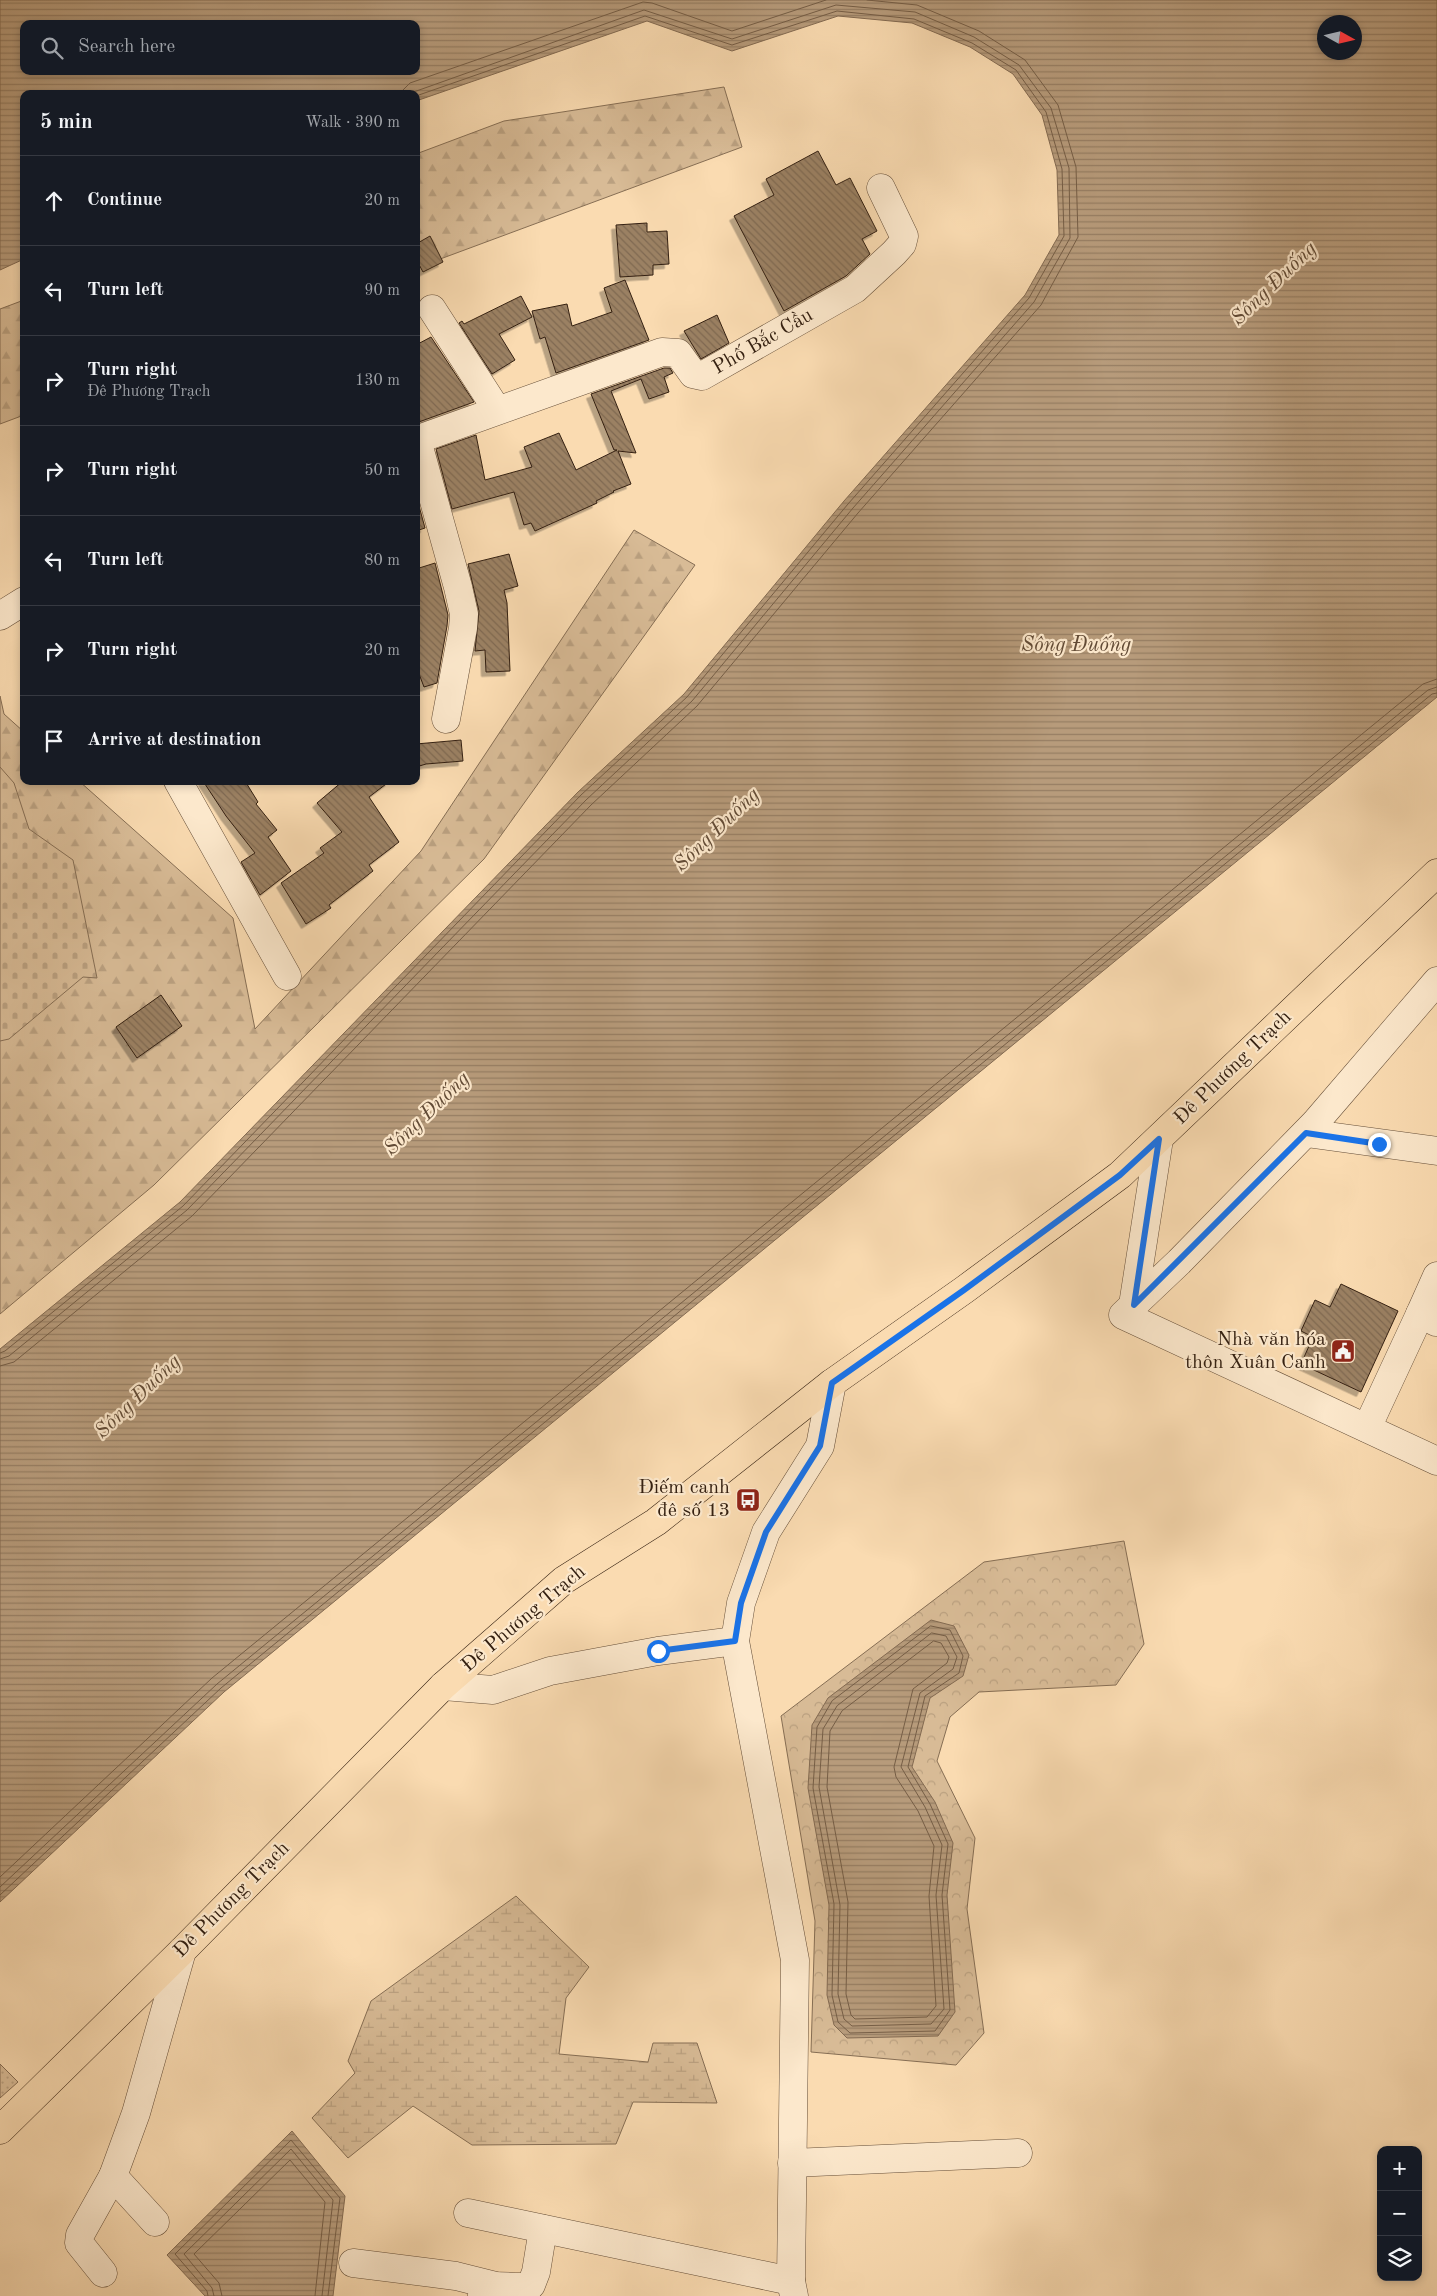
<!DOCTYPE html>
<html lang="en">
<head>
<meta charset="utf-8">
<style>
	body { margin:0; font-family:"Old Standard TT",serif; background:#20242c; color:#f1f3f6 }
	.controls { position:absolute; right:15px; bottom:15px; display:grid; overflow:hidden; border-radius:10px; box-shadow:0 2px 8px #0003 }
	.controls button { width:45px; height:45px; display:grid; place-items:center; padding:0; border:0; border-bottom:1px solid #363941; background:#171b24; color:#f1f3f6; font:25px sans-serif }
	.compass { position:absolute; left:1317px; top:15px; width:45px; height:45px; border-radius:50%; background:#171b24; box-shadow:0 2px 8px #0003; rotate:98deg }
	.stop { position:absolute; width:15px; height:15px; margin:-11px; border:4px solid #1a73e8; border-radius:50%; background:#fff }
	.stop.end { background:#1a73e8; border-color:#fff; box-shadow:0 1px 5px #0008 }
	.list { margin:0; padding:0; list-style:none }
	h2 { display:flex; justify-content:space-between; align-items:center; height:65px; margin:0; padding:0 20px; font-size:21px }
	h2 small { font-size:16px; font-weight:400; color:#9ea1a6 }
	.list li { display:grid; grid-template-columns:32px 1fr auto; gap:15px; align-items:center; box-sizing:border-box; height:90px; padding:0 20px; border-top:1px solid #363941 }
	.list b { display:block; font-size:19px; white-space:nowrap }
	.list p { margin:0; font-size:16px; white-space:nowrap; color:#9ea1a6 }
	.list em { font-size:16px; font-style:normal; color:#9ea1a6 }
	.icon { flex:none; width:28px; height:28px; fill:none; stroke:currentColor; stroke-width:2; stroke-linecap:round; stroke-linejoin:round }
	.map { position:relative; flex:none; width:1437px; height:2296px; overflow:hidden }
	.search { position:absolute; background:#171b24; box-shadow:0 2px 8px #0003; left:20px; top:20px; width:400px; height:55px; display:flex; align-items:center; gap:12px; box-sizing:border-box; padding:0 18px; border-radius:10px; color:#9ea1a6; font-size:19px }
	.panel { position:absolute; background:#171b24; box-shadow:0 2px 8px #0003; left:20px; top:90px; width:400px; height:695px; border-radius:10px }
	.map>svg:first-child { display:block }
	.grass { fill:url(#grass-dots); stroke:#866e54 }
	.forest { fill:url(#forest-firs); stroke:#866e54 }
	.wetland { fill:url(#wetland-marsh); stroke:#866e54 }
	.cemetery { fill:url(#cemetery-stones); stroke:#866e54 }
	.park { fill:url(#park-crowns); stroke:#866e54 }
	.water { fill:url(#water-rules); stroke:#836a51; fill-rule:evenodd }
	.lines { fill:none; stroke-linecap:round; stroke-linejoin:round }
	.shore { stroke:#765e46; stroke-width:1 }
	.building { fill:url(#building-back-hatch); stroke:#342011; filter:url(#shadow) }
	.minor-casing { stroke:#664f39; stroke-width:29 }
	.major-casing { stroke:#342011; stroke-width:29 }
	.minor { stroke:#fce8cc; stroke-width:28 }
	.major { stroke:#fadbb1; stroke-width:28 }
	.route { stroke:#1a73e8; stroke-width:6 }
	.labels { text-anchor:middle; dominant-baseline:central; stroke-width:4.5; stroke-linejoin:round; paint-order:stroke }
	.street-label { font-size:20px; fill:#342011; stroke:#fce8cc }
	.poi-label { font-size:20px; fill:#342011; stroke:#fce8cc; text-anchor:end }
	.water-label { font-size:21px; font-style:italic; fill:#624b36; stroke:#fce8cc }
</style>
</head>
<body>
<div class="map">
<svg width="1437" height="2296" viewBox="0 0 1437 2296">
	<defs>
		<pattern id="grass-dots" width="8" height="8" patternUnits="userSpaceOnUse" patternTransform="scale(1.25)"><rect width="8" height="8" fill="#d8bb96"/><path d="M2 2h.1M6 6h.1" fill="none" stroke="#baa080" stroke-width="1.8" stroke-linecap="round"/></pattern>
		<pattern id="forest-firs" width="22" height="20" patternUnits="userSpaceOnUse" patternTransform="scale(1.25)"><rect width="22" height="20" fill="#d8bb96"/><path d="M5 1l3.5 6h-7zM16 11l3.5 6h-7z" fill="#baa080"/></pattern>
		<pattern id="wetland-marsh" width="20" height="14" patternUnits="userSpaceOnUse" patternTransform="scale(1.25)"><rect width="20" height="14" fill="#d8bb96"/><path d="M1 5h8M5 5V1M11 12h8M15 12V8" fill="none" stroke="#baa080"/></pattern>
		<pattern id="cemetery-stones" width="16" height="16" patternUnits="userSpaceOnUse" patternTransform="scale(1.25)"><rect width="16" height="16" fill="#d8bb96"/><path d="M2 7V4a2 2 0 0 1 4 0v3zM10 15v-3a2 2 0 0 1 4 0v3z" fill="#baa080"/></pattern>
		<pattern id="park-crowns" width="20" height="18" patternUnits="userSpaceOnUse" patternTransform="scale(1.25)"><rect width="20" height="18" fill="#d8bb96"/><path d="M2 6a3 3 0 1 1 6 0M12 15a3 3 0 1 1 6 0" fill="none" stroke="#baa080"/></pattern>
		<pattern id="water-rules" width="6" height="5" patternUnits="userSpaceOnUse" patternTransform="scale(1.25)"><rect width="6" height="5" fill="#b79b7b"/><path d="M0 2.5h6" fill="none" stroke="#967e63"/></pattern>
		<pattern id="building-back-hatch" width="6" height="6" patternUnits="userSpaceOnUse" patternTransform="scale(1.25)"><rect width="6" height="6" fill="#9b8164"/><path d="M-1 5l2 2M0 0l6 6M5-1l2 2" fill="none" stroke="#7f6951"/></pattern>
		<filter id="shadow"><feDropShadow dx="-4.5" dy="4.5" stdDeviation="0" flood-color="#0004"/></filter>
	</defs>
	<rect width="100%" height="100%" fill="#fadbb1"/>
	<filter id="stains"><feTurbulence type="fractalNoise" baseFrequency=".004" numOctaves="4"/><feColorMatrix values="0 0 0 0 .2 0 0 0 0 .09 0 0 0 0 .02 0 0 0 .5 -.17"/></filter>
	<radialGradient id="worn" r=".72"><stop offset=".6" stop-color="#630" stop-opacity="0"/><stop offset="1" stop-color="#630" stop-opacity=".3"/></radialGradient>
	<path class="grass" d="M0,2064l18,18 -18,16z"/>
	<g class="forest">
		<path d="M724,87l18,60 -326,121v-114l88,-33z"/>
		<path d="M24,300v115l-24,9v-115z"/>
		<path d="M634,530l61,35 -211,294 -330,326 -154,129v-618l4,18 20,18v49h55l154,137 22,111 166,-178z"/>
	</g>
	<path class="wetland" d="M516,1896l73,71 -23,31 -7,56 89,8 5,-19h44l20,60 -84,-1 -17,42 -144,1 -59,-39 -65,52 -36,-40 43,-45 -7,-12 23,-60z"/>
	<path class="cemetery" d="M0,767l14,16 15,46 44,31 24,118 -14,-1 -74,62 -9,2z"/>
	<path class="park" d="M1124,1541l20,103 -28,41 -137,7 -29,25 -13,44 38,77 -8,71 17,124 -28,32 -145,-13 4,-131 -34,-205 203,-154z"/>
	<g class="water">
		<path d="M0,0h1437v697l-1213,995 -224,210v-553l180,-147 398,-410 106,-98 160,-193 181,-206 34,-60 -2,-65 -15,-55 -29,-41 -43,-27 -58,-24 -74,-7 -106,35 -85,-30 -231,80v-7h-392v165l-24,11zM1354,22v30h-30v-30zM24,24h392v47h-392z"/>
		<path d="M931,1620l23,6 15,29 -6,21 -33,22 -18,69 23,35 18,41 -6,52 8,117 -17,24 -91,2 -13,-13 -7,-30 2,-90 -21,-117 4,-63 16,-27z"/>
		<path d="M292,2131l53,65 -12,100h-128l-38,-41z"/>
	</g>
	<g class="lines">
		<g class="shore">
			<path d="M399,94l11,-11 233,-81 9,1 80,28 94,-31"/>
			<path d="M0,1353l5,-2 178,-145 398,-411 106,-98 161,-193 181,-206 35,-62 -2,-67 -16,-57 -30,-42 -44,-27 -58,-24 -77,-8 -105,34 -87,-29 -229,80"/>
			<path d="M0,1359l9,-3 178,-146 399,-410 106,-99 161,-193 181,-206 36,-64 -1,-70 -18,-60 -32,-43 -45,-28 -59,-25 -79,-7 -104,34 -88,-29 -236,84"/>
			<path d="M0,1366l14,-4 178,-146 399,-411 106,-99 161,-193 183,-208 37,-68 -2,-70 -18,-62 -33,-45 -46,-29 -62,-26 -50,-5"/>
			<path d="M931,1626l19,4 13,26 -4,17 -34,23 -17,71 22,37 18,40 -6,51 8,115 -15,21 -85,2 -12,-11 -6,-27 2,-91 -21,-116 4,-61 15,-26z"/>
			<path d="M932,1633l14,3 11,21 -4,12 -33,24 -19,74 24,40 17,38 -6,50 8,114 -13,15 -79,2 -8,-7 -6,-25 2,-89 -21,-118 4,-58 14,-23z"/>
			<path d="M934,1641l7,2 8,14 -2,6 -34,26 -19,78 2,10 22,34 16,35 -5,50 7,110 -9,11 -72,2 -4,-4 -5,-21 2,-92 -21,-115 3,-56 12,-20z"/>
			<path d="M0,1877l212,-199 1211,-994 14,-5"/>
			<path d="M0,1887l217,-203 1211,-994 9,-3"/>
			<path d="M0,1895l221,-207 1211,-994 5,-1"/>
			<path d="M208,2296l-1,-5 -32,-37 116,-114 49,58 -12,98"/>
			<path d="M214,2296l-2,-8 -28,-34 107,-105 42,51 -11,96"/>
			<path d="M222,2296l-3,-13 -25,-29 96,-94 35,42 -10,94"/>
		</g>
	</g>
	<g class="building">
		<path d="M818,151l18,34 14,-7 27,53 -15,8 8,15 -24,22 -62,35 -50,-95 40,-21 -8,-16z"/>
		<path d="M647,223v9l20,-1 2,33 -16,1v10l-33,2 -4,-52z"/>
		<path d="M430,236l13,26 -20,10 -7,-13v-15z"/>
		<path d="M625,280l24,60 -93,33 -11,-36 -5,2 -8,-28 35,-7 5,22 40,-14 -8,-24z"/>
		<path d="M521,296l11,21 -33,17 16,26 -23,14 -33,-51 3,-2 2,3z"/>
		<path d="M717,315l12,28 -28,16 -17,-28z"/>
		<path d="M431,337l43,65 -58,21v-78z"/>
		<path d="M664,368h6l3,5 -9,4 5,15 -20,7 -8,-20 -30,12 25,62 -18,-2 13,33 -18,7 1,1 -18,9 1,2 -62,28 -4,-8 -7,2 -10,-33 -62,17 -16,-60 40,-14 9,45 47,-13 -8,-20 35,-14 17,37 41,-20h-3l-23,-56z"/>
		<path d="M416,495l9,33 -9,3z"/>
		<path d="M509,554l9,32 -14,4 3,13 3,68 -24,1 -1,-22 -10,1 4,-40 -11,-47z"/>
		<path d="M435,563l13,52 -1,11 -10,57 -13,4 -8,-21v-97z"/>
		<path d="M461,740l2,21 -37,3 -10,3v-23z"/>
		<path d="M203,781h42l13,21 -2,2 21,26 -9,7 23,34 -31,24 -19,-33 14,-9 -29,-37z"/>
		<path d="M343,781h47l-21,16 30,45 -30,23 4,6 -44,34 2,3 -25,16 -25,-41 43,-30 -4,-5 22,-16 -25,-29z"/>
		<path d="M161,995l21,31 -45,32 -21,-31z"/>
		<path d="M1341,1284l57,27 -37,81 -60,-28 12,-27 -12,-6 14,-31 15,7z"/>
	</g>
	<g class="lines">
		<defs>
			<g id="minor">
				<path d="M432,309l65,101"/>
				<path d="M416,440l246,-88 16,1 15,21 9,2 153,-87 39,-36 8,-9 2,-8 -23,-48"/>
				<path d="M417,440l41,147 6,27 -1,14 -17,91"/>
				<path d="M0,616l24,-15"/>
				<path d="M178,781l109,195"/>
				<path d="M1437,981l-122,142 -136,139 -56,53 314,146"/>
				<path d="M1306,1133l131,18"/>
				<path d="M1133,1305l26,-166"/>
				<path d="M1436,1322l-16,-8 17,-38"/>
				<path d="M1367,1428l53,-114"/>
				<path d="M443,1686l50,4 57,-19 108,-20 77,-10"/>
				<path d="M792,2163l226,-10"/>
				<path d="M468,2213l323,68"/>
				<path d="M155,2222l-42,-46 23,-63 46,-162"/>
				<path d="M353,2263l103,13 40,10"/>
				<path d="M103,2273l-24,-30 1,-8 33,-59"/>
				<path d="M482,2295c9,-17 34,-3 49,-10l5,-13 7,-43"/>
				<path d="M794,2296l-3,-15 4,-321 -60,-319 6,-38 25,-71 54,-86 12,-63"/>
			</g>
			<path id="major" d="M0,2130l182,-179 261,-265 121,-106 92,-58 176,-139 132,-93 156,-115 317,-302"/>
		</defs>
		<use href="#minor" class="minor-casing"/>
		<use href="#major" class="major-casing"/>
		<use href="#minor" class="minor"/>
		<use href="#major" class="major"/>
	</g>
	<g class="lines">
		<path class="route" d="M658,1651l77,-10 6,-38 25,-71 54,-86 12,-63 132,-93 156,-115 39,-36 -25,166 172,-172 73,11"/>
	</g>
	<defs>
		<symbol id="civic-square" viewBox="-11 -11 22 22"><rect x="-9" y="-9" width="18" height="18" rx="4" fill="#8f2418" stroke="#fce8cc"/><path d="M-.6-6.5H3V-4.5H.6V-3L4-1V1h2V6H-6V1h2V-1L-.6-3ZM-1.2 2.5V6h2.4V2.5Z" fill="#fff"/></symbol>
		<symbol id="bus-square" viewBox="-11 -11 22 22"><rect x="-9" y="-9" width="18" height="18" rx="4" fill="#8f2418" stroke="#fce8cc"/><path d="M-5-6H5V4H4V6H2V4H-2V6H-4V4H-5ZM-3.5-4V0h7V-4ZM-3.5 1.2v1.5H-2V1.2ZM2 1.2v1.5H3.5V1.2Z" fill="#fff"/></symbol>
	</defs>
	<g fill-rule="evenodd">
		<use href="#civic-square" x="1329" y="1337" width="28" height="28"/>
		<use href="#bus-square" x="734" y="1486" width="28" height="28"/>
	</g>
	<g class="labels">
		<g class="street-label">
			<text transform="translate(763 342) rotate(-30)">Phố Bắc Cầu</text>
			<text transform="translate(1233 1068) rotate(-44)">Đê Phương Trạch</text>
			<text transform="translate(524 1619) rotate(-40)">Đê Phương Trạch</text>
			<text transform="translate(232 1900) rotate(-45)">Đê Phương Trạch</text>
		</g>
		<g class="poi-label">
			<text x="1326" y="1340">Nhà văn hóa<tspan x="1326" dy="23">thôn Xuân Canh</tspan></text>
			<text x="730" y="1488">Điếm canh<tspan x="730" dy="23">đê số 13</tspan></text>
		</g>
		<g class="water-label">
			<text transform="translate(1274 284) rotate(-44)">Sông Đuống</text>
			<text x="1076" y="645">Sông Đuống</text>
			<text transform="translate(717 830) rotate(-44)">Sông Đuống</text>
			<text transform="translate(427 1114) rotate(-44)">Sông Đuống</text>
			<text transform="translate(138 1397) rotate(-44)">Sông Đuống</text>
		</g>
	</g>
	<rect width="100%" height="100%" filter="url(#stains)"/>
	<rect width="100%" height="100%" fill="url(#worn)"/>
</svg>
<div class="controls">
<button>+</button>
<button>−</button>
<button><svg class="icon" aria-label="layers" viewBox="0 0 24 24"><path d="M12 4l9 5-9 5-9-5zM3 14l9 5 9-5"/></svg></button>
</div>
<svg class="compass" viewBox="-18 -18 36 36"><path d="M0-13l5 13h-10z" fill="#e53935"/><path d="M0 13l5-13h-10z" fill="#9ea1a6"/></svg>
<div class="stop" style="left:658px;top:1651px"></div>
<div class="stop end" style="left:1379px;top:1144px"></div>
<div class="search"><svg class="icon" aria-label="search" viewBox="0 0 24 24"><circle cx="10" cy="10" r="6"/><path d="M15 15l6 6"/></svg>Search here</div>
<section class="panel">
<h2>5 min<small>Walk · 390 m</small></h2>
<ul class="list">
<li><svg class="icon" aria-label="ahead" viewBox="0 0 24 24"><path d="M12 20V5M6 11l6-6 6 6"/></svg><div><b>Continue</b></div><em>20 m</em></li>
<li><svg class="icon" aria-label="left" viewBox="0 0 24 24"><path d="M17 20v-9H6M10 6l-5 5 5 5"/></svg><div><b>Turn left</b></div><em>90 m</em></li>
<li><svg class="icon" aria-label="right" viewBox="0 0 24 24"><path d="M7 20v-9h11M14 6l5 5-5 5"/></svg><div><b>Turn right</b><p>Đê Phương Trạch</p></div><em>130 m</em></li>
<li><svg class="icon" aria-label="right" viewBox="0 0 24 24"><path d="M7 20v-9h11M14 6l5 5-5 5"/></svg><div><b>Turn right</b></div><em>50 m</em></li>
<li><svg class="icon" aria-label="left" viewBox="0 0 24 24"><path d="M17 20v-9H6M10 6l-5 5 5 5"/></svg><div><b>Turn left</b></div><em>80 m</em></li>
<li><svg class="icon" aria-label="right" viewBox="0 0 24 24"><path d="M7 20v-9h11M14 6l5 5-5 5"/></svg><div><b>Turn right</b></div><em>20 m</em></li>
<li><svg class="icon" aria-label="arrive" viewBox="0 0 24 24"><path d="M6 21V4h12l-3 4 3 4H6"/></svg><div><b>Arrive at destination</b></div></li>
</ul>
</section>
</div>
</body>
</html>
